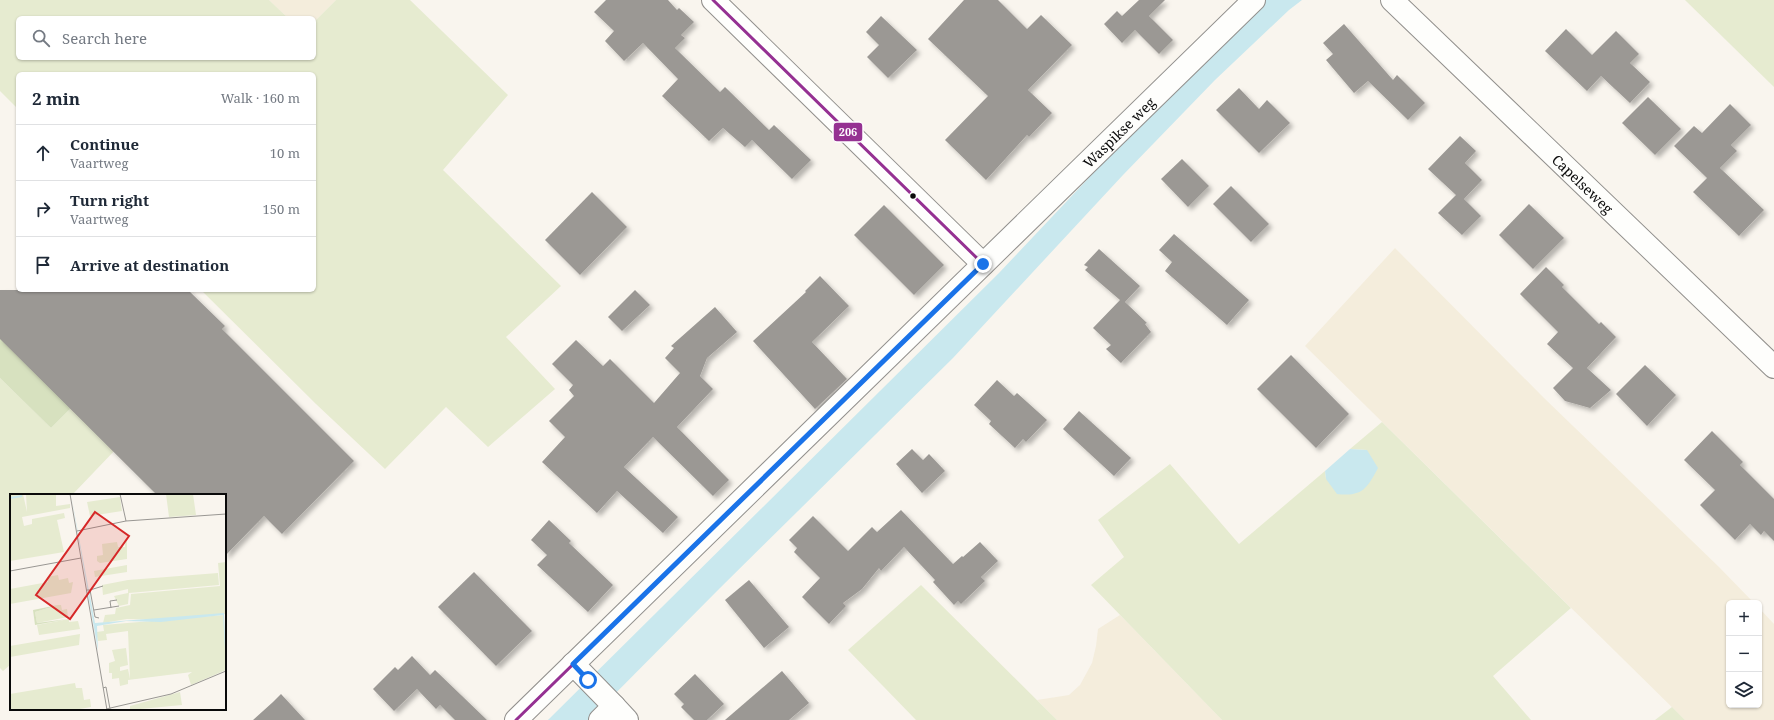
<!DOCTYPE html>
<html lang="en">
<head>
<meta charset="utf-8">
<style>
	body { margin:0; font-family:"Noto Serif",serif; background:#f6f6f7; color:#1f2937 }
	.controls { position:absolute; right:12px; bottom:12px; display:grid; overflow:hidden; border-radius:6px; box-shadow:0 1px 3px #0004 }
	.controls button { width:36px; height:36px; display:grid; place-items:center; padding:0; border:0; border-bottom:1px solid #e0e1e3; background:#fff; color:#1f2937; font:20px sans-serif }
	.stop { position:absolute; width:12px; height:12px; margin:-9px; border:3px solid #1a73e8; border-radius:50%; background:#fff }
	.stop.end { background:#1a73e8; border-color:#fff; box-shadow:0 1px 4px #0008 }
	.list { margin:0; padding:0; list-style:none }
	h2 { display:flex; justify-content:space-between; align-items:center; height:52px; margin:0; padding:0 16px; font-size:17px }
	h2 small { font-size:13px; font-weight:400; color:#747a83 }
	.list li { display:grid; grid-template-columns:26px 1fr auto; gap:12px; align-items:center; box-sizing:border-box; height:56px; padding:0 16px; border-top:1px solid #e0e1e3 }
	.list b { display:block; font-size:15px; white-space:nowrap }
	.list p { margin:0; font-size:13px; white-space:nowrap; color:#747a83 }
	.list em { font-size:13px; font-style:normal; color:#747a83 }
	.icon { flex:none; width:22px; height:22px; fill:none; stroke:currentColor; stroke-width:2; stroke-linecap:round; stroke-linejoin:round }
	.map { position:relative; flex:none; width:1774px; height:720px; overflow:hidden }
	.search { position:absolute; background:#fff; box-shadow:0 1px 3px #0004; left:16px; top:16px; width:300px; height:44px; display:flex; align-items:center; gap:10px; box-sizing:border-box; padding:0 14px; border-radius:6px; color:#747a83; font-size:15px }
	.panel { position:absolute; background:#fff; box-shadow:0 1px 3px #0004; left:16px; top:72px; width:300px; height:220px; border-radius:6px }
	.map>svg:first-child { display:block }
	.farmland { fill:#f4eddc }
	.green { fill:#e6ebd0 }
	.forest { fill:#d7e1bf }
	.water { fill:#c9e8ee }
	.building { fill:#9b9894; filter:url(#shadow) }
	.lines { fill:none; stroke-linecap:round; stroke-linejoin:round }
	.minor-casing { stroke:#92908d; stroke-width:24 }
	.minor { stroke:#fefefc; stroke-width:22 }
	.bus-1-casing { stroke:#fff; stroke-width:6 }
	.bus-1 { stroke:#953192; stroke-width:3 }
	.route { stroke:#1a73e8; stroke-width:5 }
	.bus-dot { fill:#0a0a0a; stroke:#fff; stroke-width:1.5 }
	.labels { text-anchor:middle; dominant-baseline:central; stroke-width:4; stroke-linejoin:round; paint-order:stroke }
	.street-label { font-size:14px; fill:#0a0a0a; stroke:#fff }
	.inset-river { fill:none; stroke:#c9e8ee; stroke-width:2 }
	.inset-road { fill:none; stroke:#999793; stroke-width:1 }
	.view { fill:#d62828; fill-opacity:0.15; stroke:#d62828; stroke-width:2 }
	.inset-edge { fill:none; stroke:#0a0a0a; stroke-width:2 }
	.line-badge { stroke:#fff; stroke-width:1.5 }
	.badge-label { font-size:11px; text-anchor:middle; font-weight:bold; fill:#fff }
</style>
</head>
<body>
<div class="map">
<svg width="1774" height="720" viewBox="0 0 1774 720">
	<defs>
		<filter id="shadow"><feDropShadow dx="3.5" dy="3.5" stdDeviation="2" flood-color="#0004"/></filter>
	</defs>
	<rect width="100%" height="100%" fill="#f9f5ee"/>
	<g class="farmland">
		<path d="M269,0h67l-22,22v-4h-26z"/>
		<path d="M1395,248l149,150 175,169 35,36h-25v102h30v-97l15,16v96h-89l-380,-374z"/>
		<path d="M1120,615l102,105h-165l-20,-20 32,-5 11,-10 12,-22 4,-17 2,-17z"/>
	</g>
	<g class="green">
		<path d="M0,0h269l19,18h-270v40h296v-36l22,-22h74l98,95 -65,75 118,116 -55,51 49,52 -67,58 -42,-40 -61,62 -69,-65 -115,-114h113v-216h-296v35l-18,-18z"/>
		<path d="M1685,0h89v87z"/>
		<path d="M0,378l51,50 22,-22 44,42 -45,47h-61v169l-8,7 -3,-3z"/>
		<path d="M1382,422l189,186 -78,68 38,44h-309l-131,-135 33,-28 -26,-37 72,-56 69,80 86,-73 1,8 41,-29 -17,-1z"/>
		<path d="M921,585l136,135h-141l-68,-70z"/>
		<path d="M1672,707l13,13h-30z"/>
	</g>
	<path class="forest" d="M0,334l73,72 -22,22 -51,-50z"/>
	<g class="water">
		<path d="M1266,0h36l-13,10 -74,70 -92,95 -170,183 -233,230 -131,132h-41l451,-447 169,-179 49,-49z"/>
		<path d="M1350,449l17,1 11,18c-11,20 -15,29 -41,26l-11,-15 -1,-8z"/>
	</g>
	<g class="building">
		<path d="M606,0h62l9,10 2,-2 15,14 -13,13 4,3 -10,10 45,44 5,-5 44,43 5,-5 37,35 -19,19 -40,-39 -7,7 -22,-19 -14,13 -47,-45 16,-17 -35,-36 -19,18 -19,-20 9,-10 -20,-19z"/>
		<path d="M964,0h34l29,29 14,-14 31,30 -44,45 24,23 -23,24 -2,-2 -41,45 -41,-40 43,-44 -60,-57z"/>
		<path d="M1139,0h26l-16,16 24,24 -14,14 -24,-24 -13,13 -18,-19 13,-13 5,5z"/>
		<path d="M881,16l36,34 -29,28 -21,-21 12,-12 -13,-13z"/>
		<path d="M1344,24l49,56 4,-5 28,28 -17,17 -40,-39 -14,12 -28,-33 7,-6 -10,-11z"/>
		<path d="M1566,29l26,26 24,-24 23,23 -9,9 20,19 -20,21 -29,-27 -14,15 -42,-40z"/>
		<path d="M1239,88l20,21 8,-9 23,23 -31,30 -43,-43z"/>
		<path d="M1648,97l33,32 -26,26 -33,-32z"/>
		<path d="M1730,104l21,21 -20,20 6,6 -17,17 44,42 -25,26 -46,-44 14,-14 -33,-32 20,-20 8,7z"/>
		<path d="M1460,136l16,15 -11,12 17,17 -18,19 17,17 -19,19 -24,-22 18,-18 -28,-26z"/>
		<path d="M1182,159l27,27 -21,21 -27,-28z"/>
		<path d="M1231,186l38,38 -18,18 -38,-38z"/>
		<path d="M592,192l35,35 -47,48 -35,-35z"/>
		<path d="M1529,204l35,34 -31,31 -34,-34z"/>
		<path d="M884,205l60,60 -30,30 -60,-60z"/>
		<path d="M1174,234l75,66 -22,25 -62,-54 7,-9 -13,-12z"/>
		<path d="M1099,249l41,37 -15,16 22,21 -2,1 6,8 -30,31 -15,-14 5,-4 -18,-17 27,-28 -35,-30 3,-3 -4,-2z"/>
		<path d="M1546,267l18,18 -2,2 37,37 2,-2 15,15 -29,31 24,22 -21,18 -25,-7 -12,-13 20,-20 -26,-24 11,-12 -38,-38z"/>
		<path d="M820,276l29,30 -37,36 35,37 -32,30 -62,-68 53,-49 -1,-1z"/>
		<path d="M0,290h188l37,36 -3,3 132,132 -72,73 -18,-18 -39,40v-61h-68l-157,-156z"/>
		<path d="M635,290l15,15 -28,26 -14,-14z"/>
		<path d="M715,307l22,25 -30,26 -7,18 13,13 -36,38 52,53 -16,16 -60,-59 -29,30 54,50 -15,16 -46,-42 -20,22 -55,-51 23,-25 -16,-16 25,-25 -5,-6 4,-5 -21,-21 24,-24 27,26 7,-7 44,44 26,-30 -15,-15 9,-10 -3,-2z"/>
		<path d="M1291,355l58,59 -33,34 -59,-59z"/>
		<path d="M1645,365l31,30 -29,31 -31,-32z"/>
		<path d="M997,380l17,16 3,-3 30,27 -21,22 -3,-3 -8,9 -26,-24 2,-3 -17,-16z"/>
		<path d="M1079,411l52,47 -17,18 -51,-47z"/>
		<path d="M1712,431l31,31 -3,3 34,34v42l-10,-10 -3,4 -11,-11 -15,16 -35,-35 15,-15 -31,-30z"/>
		<path d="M912,449l11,11 6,-6 16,17 -23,22 -26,-29z"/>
		<path d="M901,510l52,54 9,-8 1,1 17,-15 18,19 -17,16 4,4 -24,23 -3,-3 -4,4 -21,-23 2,-2 -31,-33 -23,24 -2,-3 -17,21 -19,14 3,3 -17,18 -27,-27 18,-19 -26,-26 3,-4 -8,-8 24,-24 35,35 24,-24 5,5z"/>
		<path d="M549,520l22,21 -2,2 44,42 -25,27 -51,-47 10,-10 -16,-15z"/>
		<path d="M474,572l58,59 -36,35 -58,-59z"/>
		<path d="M749,580l40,47 -25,21 -39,-48z"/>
		<path d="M412,656l18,19 5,-5 52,50h-32l-15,-15 -4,4 -19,-20 -23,22 -21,-22 22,-22 3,3z"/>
		<path d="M782,671l27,32 -20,17h-64z"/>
		<path d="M695,674l29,30 -17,16h-13l-13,-13 3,-3 -10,-10z"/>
		<path d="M281,694l24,26h-52l20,-18z"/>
	</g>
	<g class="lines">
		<defs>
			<g id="minor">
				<path d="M713,0l270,264"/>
				<path id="s1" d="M1392,0l382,367"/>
				<path d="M573,664l41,42 -14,14"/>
				<path d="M614,706l13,14"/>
				<path id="s2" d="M516,720l738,-720"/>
			</g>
		</defs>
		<use href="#minor" class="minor-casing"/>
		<use href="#minor" class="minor"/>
		<defs>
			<g id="bus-1">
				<path d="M713,0l270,264"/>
				<path d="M516,720l467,-456"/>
			</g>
		</defs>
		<use href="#bus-1" class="bus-1-casing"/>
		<use href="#bus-1" class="bus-1"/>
	</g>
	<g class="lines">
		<path class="route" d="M588,680l-15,-16 410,-400"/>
	</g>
	<circle class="bus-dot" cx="913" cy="196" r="3.5"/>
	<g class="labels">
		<g class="street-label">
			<text stroke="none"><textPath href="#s2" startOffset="842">Waspikse weg</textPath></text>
			<text stroke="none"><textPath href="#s1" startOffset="265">Capelseweg</textPath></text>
		</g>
	</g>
	<g transform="translate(10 494)">
		<rect width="216" height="216" fill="#f9f5ee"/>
		<path d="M0,0h13l4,18 -1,-18h30v12l14,-2v4l-48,9 2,9 8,-2v-5l32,-6 1,5 -8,2 7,32 -54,9zM156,0h27l3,21 -27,2zM110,3l2,14 -32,5 -3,-14zM115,46h2v19l-27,4 -3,-2v-5l6,-1 -1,-11 15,-2 1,5h7zM216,68v52l-65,6 -34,-1 -24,4 2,-8 10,-1 1,-6 14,-3 1,-11 89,-8 -2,-23zM117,71v7l-32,5 -1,-6zM208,79l1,12 -90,8 -1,11 -9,2 -5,-10 14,-3v-4l-25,6 -1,-10 26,-5zM48,81l1,5 9,-2 1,5 4,-1 -2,11 -61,11v-15l38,-7 -1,-5zM48,111h3l1,5 5,-1 1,8 -31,6 -2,-11zM214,121l2,55 -35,15 -3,-10 4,-3 -64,8v4l-8,2 -1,-8 -7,1v-6h-3v-10l6,-2 -3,-11 14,-2 2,17 -8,2v4l8,-2 2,10 -2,-48 -22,3 1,6 -9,1 -2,-9 8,-1 -1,-6zM59,125v3l9,-1 2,8 -41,6 -2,-10zM70,140l-1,11 -69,12v-11zM65,189l1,5h6l2,12 6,-1 1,8 -17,3h-64v-16zM170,198l2,13 -52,5v-4z" fill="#e6ebd0"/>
		<path d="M48,111l-23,7 2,11 31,-4 -33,6 -2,-15z" fill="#d7e1bf"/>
		<path d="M61,1l24,128 129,-10 2,53 -3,-51 -62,7 -35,-1 -29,5 1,25z" fill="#c9e8ee"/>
		<path class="inset-river" d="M0,4l12,-2"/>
		<path class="inset-road" d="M60,0l37,216M110,0l6,27M67,37l49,-10 100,-7M0,77l71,-13M77,96h3l5,27 4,1M80,96l13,-4M101,114l-1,-7 7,-1M84,116l25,-4M93,194l3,-1 4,22M96,215l65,-15 55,-23"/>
		<path class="view" d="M85,18l34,24 -59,83 -34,-24z"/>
		<rect width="216" height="216" class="inset-edge"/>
	</g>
	<rect class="line-badge" x="833" y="122" width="30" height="20" rx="4" fill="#953192"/>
	<g class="badge-label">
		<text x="848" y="136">206</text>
	</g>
</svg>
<div class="controls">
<button>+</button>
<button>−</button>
<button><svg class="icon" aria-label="layers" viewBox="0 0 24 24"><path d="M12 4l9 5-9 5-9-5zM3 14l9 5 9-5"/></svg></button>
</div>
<div class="stop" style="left:588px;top:680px"></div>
<div class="stop end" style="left:983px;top:264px"></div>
<div class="search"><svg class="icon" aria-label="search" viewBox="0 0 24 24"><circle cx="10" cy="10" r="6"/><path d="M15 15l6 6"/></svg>Search here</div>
<section class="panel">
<h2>2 min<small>Walk · 160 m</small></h2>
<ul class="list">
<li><svg class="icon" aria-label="ahead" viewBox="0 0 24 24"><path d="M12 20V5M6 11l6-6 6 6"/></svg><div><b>Continue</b><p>Vaartweg</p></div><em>10 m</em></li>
<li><svg class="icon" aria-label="right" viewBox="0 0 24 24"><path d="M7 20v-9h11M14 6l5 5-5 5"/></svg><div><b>Turn right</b><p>Vaartweg</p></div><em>150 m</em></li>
<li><svg class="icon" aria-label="arrive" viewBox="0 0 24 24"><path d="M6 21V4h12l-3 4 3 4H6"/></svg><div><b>Arrive at destination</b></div></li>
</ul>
</section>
</div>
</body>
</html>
